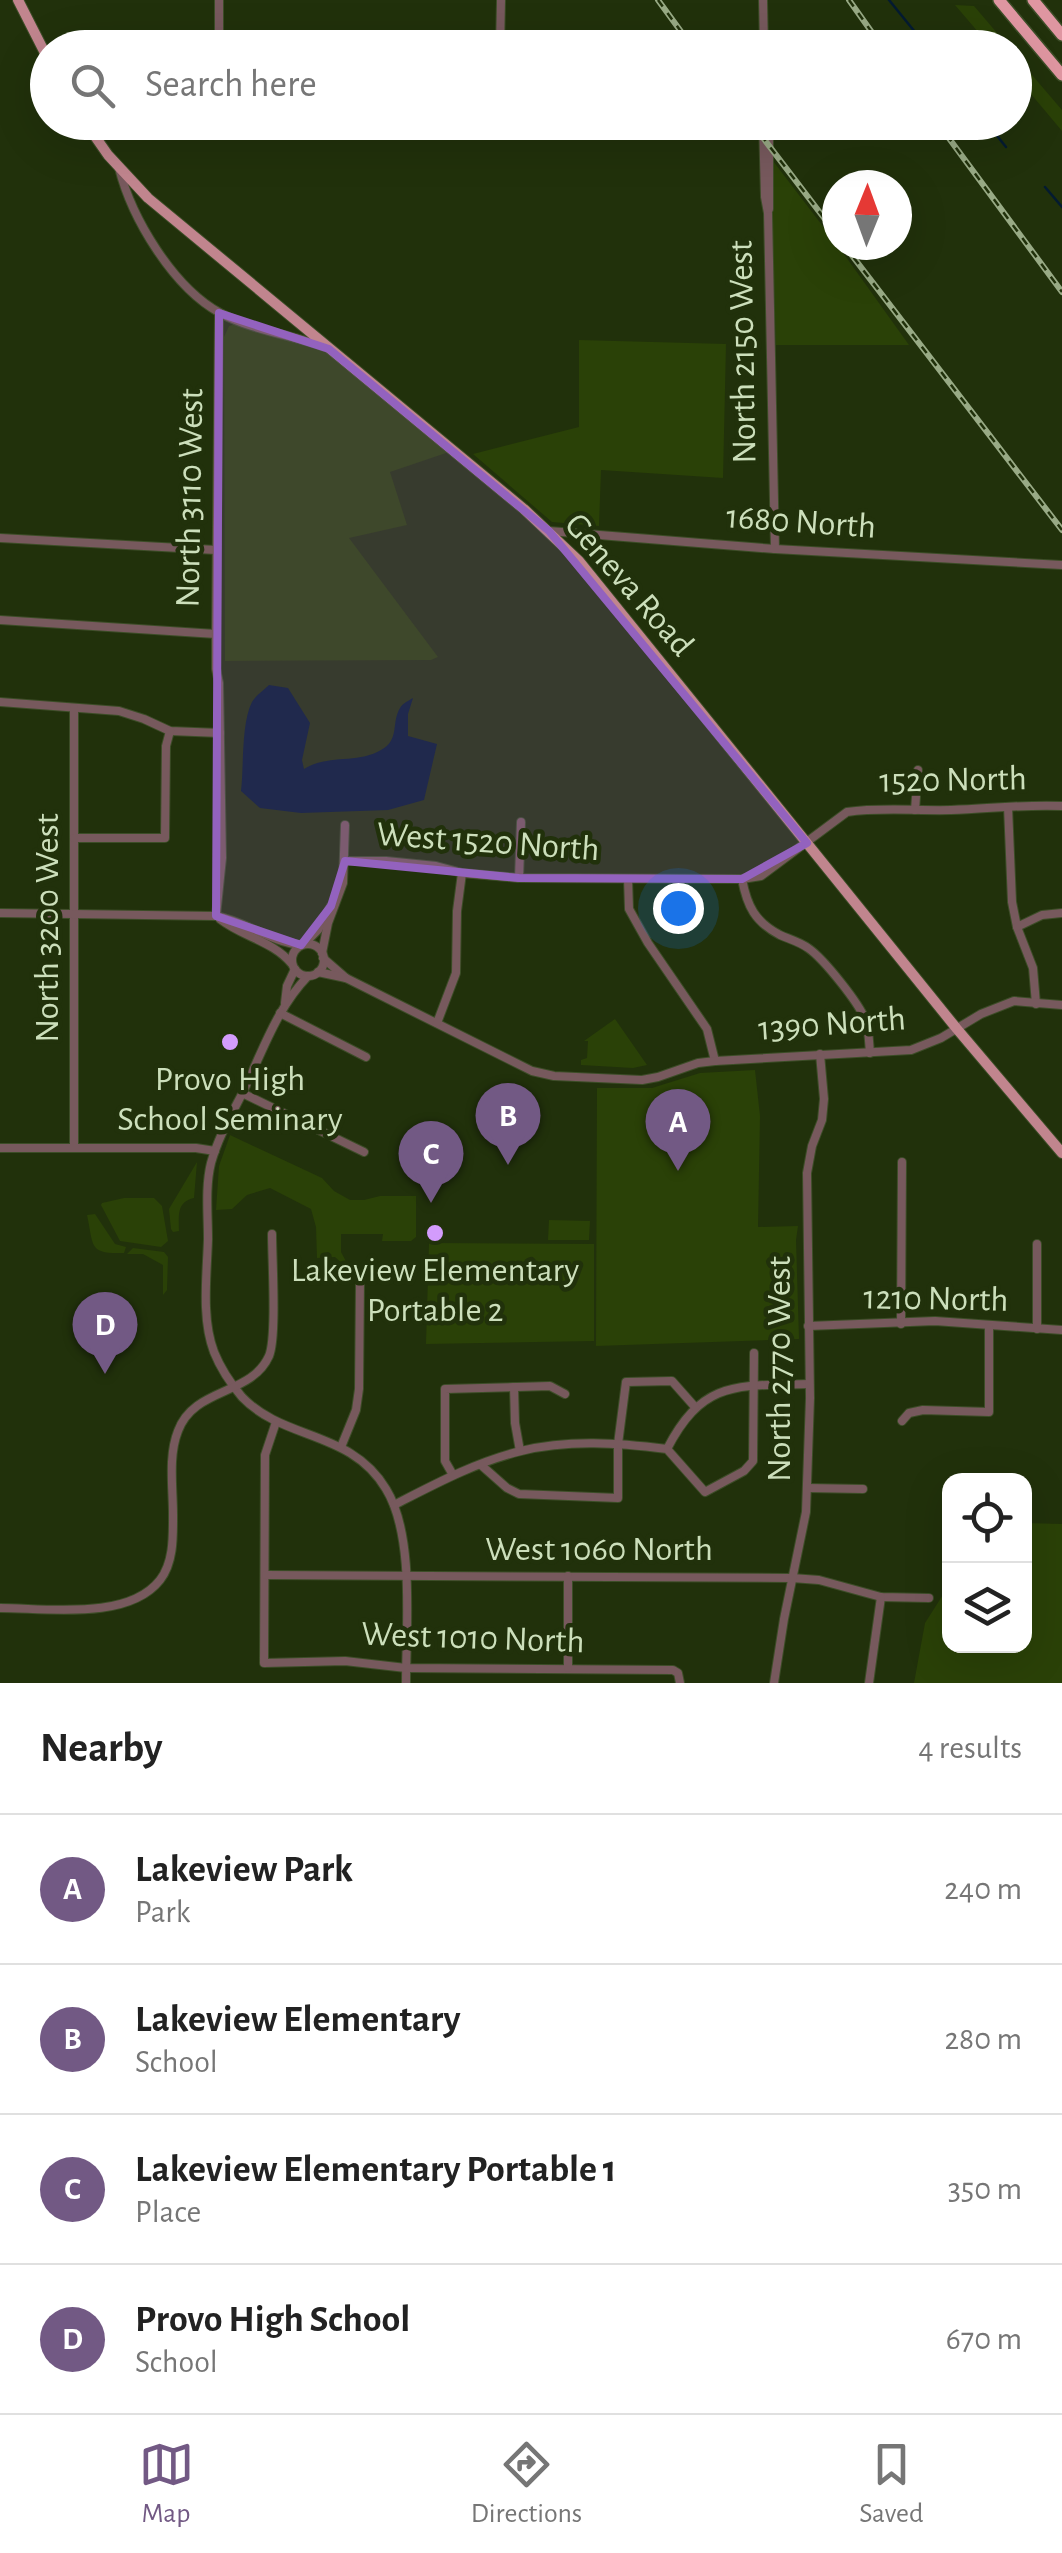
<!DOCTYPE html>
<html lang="en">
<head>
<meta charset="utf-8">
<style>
	body { margin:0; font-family:"Alegreya Sans",sans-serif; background:#f2f2f2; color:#222 }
	.controls { position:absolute; right:30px; bottom:30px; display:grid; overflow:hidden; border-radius:20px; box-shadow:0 10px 40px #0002 }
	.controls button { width:90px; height:90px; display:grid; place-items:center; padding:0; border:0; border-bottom:2px solid #e0e0e0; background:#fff; color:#222; font:50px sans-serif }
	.compass { position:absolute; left:822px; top:170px; width:90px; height:90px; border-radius:50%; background:#fff; box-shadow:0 10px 40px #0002; rotate:1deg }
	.you { position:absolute; left:678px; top:908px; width:35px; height:35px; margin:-25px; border:8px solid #fff; border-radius:50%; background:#1a73e8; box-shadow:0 0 0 15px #1a73e833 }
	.badge { display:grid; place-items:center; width:65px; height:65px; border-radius:50%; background:#725984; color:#fff; font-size:32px; font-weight:700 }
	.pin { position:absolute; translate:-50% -82px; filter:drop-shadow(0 2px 5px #0008) }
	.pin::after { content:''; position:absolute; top:52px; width:35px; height:30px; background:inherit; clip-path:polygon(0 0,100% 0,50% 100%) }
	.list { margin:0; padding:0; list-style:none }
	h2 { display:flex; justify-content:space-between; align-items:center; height:130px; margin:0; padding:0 40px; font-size:42px }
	h2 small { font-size:32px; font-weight:400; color:#767676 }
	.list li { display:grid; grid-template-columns:65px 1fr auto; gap:30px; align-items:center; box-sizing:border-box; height:150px; padding:0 40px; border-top:2px solid #e0e0e0 }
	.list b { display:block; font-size:38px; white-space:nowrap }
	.list p { margin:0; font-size:32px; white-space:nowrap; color:#767676 }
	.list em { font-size:32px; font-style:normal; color:#767676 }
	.icon { flex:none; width:55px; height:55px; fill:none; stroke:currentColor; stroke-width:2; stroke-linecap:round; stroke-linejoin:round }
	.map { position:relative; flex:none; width:1062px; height:1683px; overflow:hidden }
	.search { position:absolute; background:#fff; box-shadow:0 10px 40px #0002; left:30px; right:30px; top:30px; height:110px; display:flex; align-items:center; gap:25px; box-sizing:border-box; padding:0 35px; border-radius:55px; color:#767676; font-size:38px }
	.sheet { height:730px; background:#fff }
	nav { display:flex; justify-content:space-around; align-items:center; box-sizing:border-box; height:140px; border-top:2px solid #e0e0e0; background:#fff; font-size:28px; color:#767676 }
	nav a { display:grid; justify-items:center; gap:5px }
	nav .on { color:#725984 }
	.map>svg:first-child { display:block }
	.green { fill:#2a4107 }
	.water { fill:#041b31 }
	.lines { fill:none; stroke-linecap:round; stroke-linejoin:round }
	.stream { stroke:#041b31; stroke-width:2.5 }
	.minor-casing { stroke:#3c4d27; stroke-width:10 }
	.major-casing { stroke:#3c4d27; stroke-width:12 }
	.highway-casing { stroke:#3c4d27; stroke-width:14 }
	.minor { stroke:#77595d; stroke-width:8 }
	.major { stroke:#c1858e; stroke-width:10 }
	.highway { stroke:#df96a1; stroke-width:11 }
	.rail-casing { stroke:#98aa85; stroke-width:6 }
	.rail { stroke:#21310b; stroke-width:2.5; stroke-dasharray:8; stroke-linecap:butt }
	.marked { fill:#9362be; fill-opacity:0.2; stroke:#9362be; stroke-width:8; stroke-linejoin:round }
	.poi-dot { fill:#d39cfc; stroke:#21310b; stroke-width:4 }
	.labels { text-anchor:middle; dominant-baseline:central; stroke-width:9; stroke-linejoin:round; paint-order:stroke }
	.street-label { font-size:35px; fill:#ccdfbb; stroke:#21310b }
	.poi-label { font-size:35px; fill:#ccdfbb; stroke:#21310b }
</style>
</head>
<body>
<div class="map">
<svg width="1062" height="1683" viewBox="0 0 1062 1683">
	<rect width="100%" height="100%" fill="#21310b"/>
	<g class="green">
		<path d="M955,5l19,1 35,41h-18z"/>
		<path d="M1014,54l48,56v21l-47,-56z"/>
		<path d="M773,161l68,89 68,95h-133l-4,-129z"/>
		<path d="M238,323l89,29 122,100 -59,20 17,53 -58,13 89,119 -7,3 -206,1 -1,-324 5,-11z"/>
		<path d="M579,340l147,4 -3,134 -122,-8 -2,56 -47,-4 -79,-68 106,-27z"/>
		<path d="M615,1019l32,46 -14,3 -52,-3v-5l6,-2 1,-17h-4z"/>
		<path d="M755,1070l5,46 -2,111 40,-1 -2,14 3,99 -203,7 1,-258h55l48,-15z"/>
		<path d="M230,1135l92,43 12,13 16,9h14l16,-4h36v41l-5,4h-29l1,-7h-42v18l8,15 -2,1 -12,-11 -18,1 -1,-31 -5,-18 -41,-21 -23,7 -15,14 -16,1 3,-44z"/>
		<path d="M197,1162l-3,36c-18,4 -15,18 -15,33l-6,1 -2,-3 -2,-20z"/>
		<path d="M124,1198h30l8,8 6,35 -7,6 -41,-6 -19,-36 1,-2z"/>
		<path d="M95,1214l20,30 11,3 -2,6c-36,1 -30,-6 -37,-38z"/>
		<path d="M549,1220l41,1 -1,19h-41z"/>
		<path d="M429,1243l165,1v97l-168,3z"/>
		<path d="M133,1248l31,4 4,5 -1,33 -4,5v-30l-20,-11h-16z"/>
		<path d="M946,1519h4v127h74l1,-123 37,1v159h-148l11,-60 21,-33z"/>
	</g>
	<path class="water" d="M269,685l19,3 22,35 -8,37 2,9c23,-15 54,-5 77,-19 19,-10 10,-27 19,-42 3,-5 8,-7 13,-10l-5,16v22l29,8 -13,56 -36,10 -87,3 -41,-5 -19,-17c3,-25 0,-67 11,-89 3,-6 12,-12 17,-17z"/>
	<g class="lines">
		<g class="stream">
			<path d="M889,0l39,48"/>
			<path d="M986,122l20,25"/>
			<path d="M1045,187l17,20"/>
		</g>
		<defs>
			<g id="minor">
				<path d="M763,0l1,48"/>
				<path d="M219,48v-48"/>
				<path d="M310,48v-8"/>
				<path d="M404,48v-7"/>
				<path d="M500,48l1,-48"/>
				<path d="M593,48v-5"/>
				<path d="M684,122l7,10"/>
				<path d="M763,122l2,75 3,16 7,336"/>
				<path d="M499,132v-10"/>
				<path d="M119,168c13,51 54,119 101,145 32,17 71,22 105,34"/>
				<path d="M769,209v-87"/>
				<path d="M549,531l226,18 287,16"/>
				<path d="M0,538l216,12"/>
				<path d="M0,620l216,14"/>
				<path d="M0,702l119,9 25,8 26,12 50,2"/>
				<path d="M74,708v440"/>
				<path d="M1008,807l4,95 5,25 16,41 3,36"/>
				<path d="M915,810l3,-40"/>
				<path d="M74,838h91l1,-92 4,-15"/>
				<path d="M345,861h41l50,5 26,7 57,5 223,1 19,-3 86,-64c34,-5 70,-1 104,-2 37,-1 74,-6 111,-4"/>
				<path d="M519,878l2,-56"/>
				<path d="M628,879l1,30 19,34 59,86 8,32"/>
				<path d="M742,879c5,27 13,43 38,56 9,4 20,7 28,13 15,10 53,57 58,74 3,9 3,21 4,31"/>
				<path d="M0,913l216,3c30,6 55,26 85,29"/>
				<path d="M216,916l6,-58 -3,-175 -3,-14v-35l3,-321"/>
				<path d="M220,919c23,18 53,22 72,45"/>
				<path d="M1017,927l25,-12 20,-2"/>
				<path d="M305,943l13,-13 13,-24"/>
				<circle cx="308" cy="960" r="16"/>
				<path d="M322,953l6,-30 15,-40 2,-58"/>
				<path d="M323,958l23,20"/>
				<path d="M318,972l28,6 186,93 22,5 88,4 16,-3 40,-14 17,-2 196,-11 30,-12 40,-24 33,-13 48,4"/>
				<path d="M308,976c-32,33 -46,77 -66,118 -12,23 -24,44 -31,69 -6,24 -3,51 -3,76 -1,35 -7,79 6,113 6,15 17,32 28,45 42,44 109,33 144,92 29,47 20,139 20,194"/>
				<path d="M285,1003l2,-17 8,-17"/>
				<path d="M280,1013l86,44"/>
				<path d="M437,1023l19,-50 1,-62 5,-38"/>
				<path d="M242,1093l122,59"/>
				<path d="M0,1148h196l19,3"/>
				<path d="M901,1324l1,-162"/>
				<path d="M808,1326l127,-5 127,9"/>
				<path d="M1037,1329v-85"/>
				<path d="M514,1387l1,36 5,28"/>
				<path d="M902,1421l7,-8 14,-3 66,2v-85"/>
				<path d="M276,1422l-11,33 -1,208 81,-2 61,7 267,2 5,3 2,10"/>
				<path d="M341,1447l15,-37 3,-21 1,-109"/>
				<path d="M667,1449c36,-70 71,-63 142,-65"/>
				<path d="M481,1465l26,23 12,6 99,4v-54l8,-62 46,-1 23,26"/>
				<path d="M453,1475l-8,-14v-72l105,-3 15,8"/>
				<path d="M807,1488l56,1"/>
				<path d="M394,1505c41,-21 82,-43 127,-54 48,-12 98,-8 146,-2l38,43 39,-21 9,-10 1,-108"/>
				<path d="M266,1575l526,3 27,2 62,17 48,1"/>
				<path d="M568,1576v92"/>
				<path d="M0,1608c46,0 128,13 160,-28 14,-18 13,-44 13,-66 0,-26 -5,-58 5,-83 16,-44 73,-35 91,-75 8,-19 3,-97 3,-122"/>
				<path d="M774,1683l10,-64 22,-107 4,-114 -3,-225 5,-27 10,-26 2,-21 -4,-45"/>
				<path d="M869,1683l12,-86"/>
			</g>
			<g id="major">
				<path d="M18,0l30,59"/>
				<path d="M85,122l23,33 40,43 376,311 55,52 378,468 105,124"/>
			</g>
			<g id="highway">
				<path d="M999,0l63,75"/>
				<path d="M1033,0l29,35"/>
			</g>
		</defs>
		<use href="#minor" class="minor-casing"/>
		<use href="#major" class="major-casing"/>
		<use href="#highway" class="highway-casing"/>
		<use href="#minor" class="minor"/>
		<use href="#major" class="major"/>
		<use href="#highway" class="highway"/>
		<defs>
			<g id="rail">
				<path d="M658,0l35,48"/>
				<path d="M849,0l34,48"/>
				<path d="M751,122l86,113"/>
				<path d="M937,122l125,170"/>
				<path d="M844,245l218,285"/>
			</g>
		</defs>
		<use href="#rail" class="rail-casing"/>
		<use href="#rail" class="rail"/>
	</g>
	<path class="marked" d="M219,313l110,36 220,182 258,312 -65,36 -223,-1 -174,-17 -14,45 -30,39 -85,-29z"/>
	<g class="poi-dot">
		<circle cx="230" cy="1042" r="10"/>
		<circle cx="435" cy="1233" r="10"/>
	</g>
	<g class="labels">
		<g class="street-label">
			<text transform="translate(743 352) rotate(-91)">North 2150 West</text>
			<text transform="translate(190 498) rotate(-89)">North 3110 West</text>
			<text transform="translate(801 522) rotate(4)">1680 North</text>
			<text transform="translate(629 585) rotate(49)">Geneva Road</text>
			<text transform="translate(953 780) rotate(-1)">1520 North</text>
			<text transform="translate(488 842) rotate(4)">West 1520 North</text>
			<text transform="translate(47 928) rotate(-90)">North 3200 West</text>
			<text transform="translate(832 1024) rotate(-4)">1390 North</text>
			<text transform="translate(936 1299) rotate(1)">1210 North</text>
			<text transform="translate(779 1369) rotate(-90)">North 2770 West</text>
			<text x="599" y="1549">West 1060 North</text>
			<text transform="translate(473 1638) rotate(2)">West 1010 North</text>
		</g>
		<g class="poi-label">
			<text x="230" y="1079">Provo High<tspan x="230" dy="40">School Seminary</tspan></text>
			<text x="435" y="1270">Lakeview Elementary<tspan x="435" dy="40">Portable 2</tspan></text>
		</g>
	</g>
</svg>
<div class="controls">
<button><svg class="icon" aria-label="locate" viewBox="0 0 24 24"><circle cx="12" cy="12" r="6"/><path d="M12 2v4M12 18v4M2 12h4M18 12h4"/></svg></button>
<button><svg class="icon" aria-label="layers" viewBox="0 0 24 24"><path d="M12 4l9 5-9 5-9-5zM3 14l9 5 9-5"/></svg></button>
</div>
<svg class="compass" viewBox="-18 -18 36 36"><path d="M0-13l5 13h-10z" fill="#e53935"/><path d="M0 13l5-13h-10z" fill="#767676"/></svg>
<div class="you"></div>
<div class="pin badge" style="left:678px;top:1171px">A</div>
<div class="pin badge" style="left:508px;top:1165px">B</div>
<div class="pin badge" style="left:431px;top:1203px">C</div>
<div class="pin badge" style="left:105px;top:1374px">D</div>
<div class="search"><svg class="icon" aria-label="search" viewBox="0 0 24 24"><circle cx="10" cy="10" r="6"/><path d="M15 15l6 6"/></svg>Search here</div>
</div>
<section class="sheet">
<h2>Nearby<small>4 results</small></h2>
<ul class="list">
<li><span class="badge">A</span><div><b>Lakeview Park</b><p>Park</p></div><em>240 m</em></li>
<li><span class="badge">B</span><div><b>Lakeview Elementary</b><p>School</p></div><em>280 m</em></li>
<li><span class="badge">C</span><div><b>Lakeview Elementary Portable 1</b><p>Place</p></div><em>350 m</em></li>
<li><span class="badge">D</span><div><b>Provo High School</b><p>School</p></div><em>670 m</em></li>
</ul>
</section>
<nav>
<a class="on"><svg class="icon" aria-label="map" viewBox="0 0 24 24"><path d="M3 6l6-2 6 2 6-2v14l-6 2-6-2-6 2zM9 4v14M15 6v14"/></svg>Map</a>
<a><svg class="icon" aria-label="directions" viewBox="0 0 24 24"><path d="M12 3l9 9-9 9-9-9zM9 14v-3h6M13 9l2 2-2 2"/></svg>Directions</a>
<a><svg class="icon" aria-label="saved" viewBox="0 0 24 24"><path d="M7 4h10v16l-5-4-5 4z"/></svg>Saved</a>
</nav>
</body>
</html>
